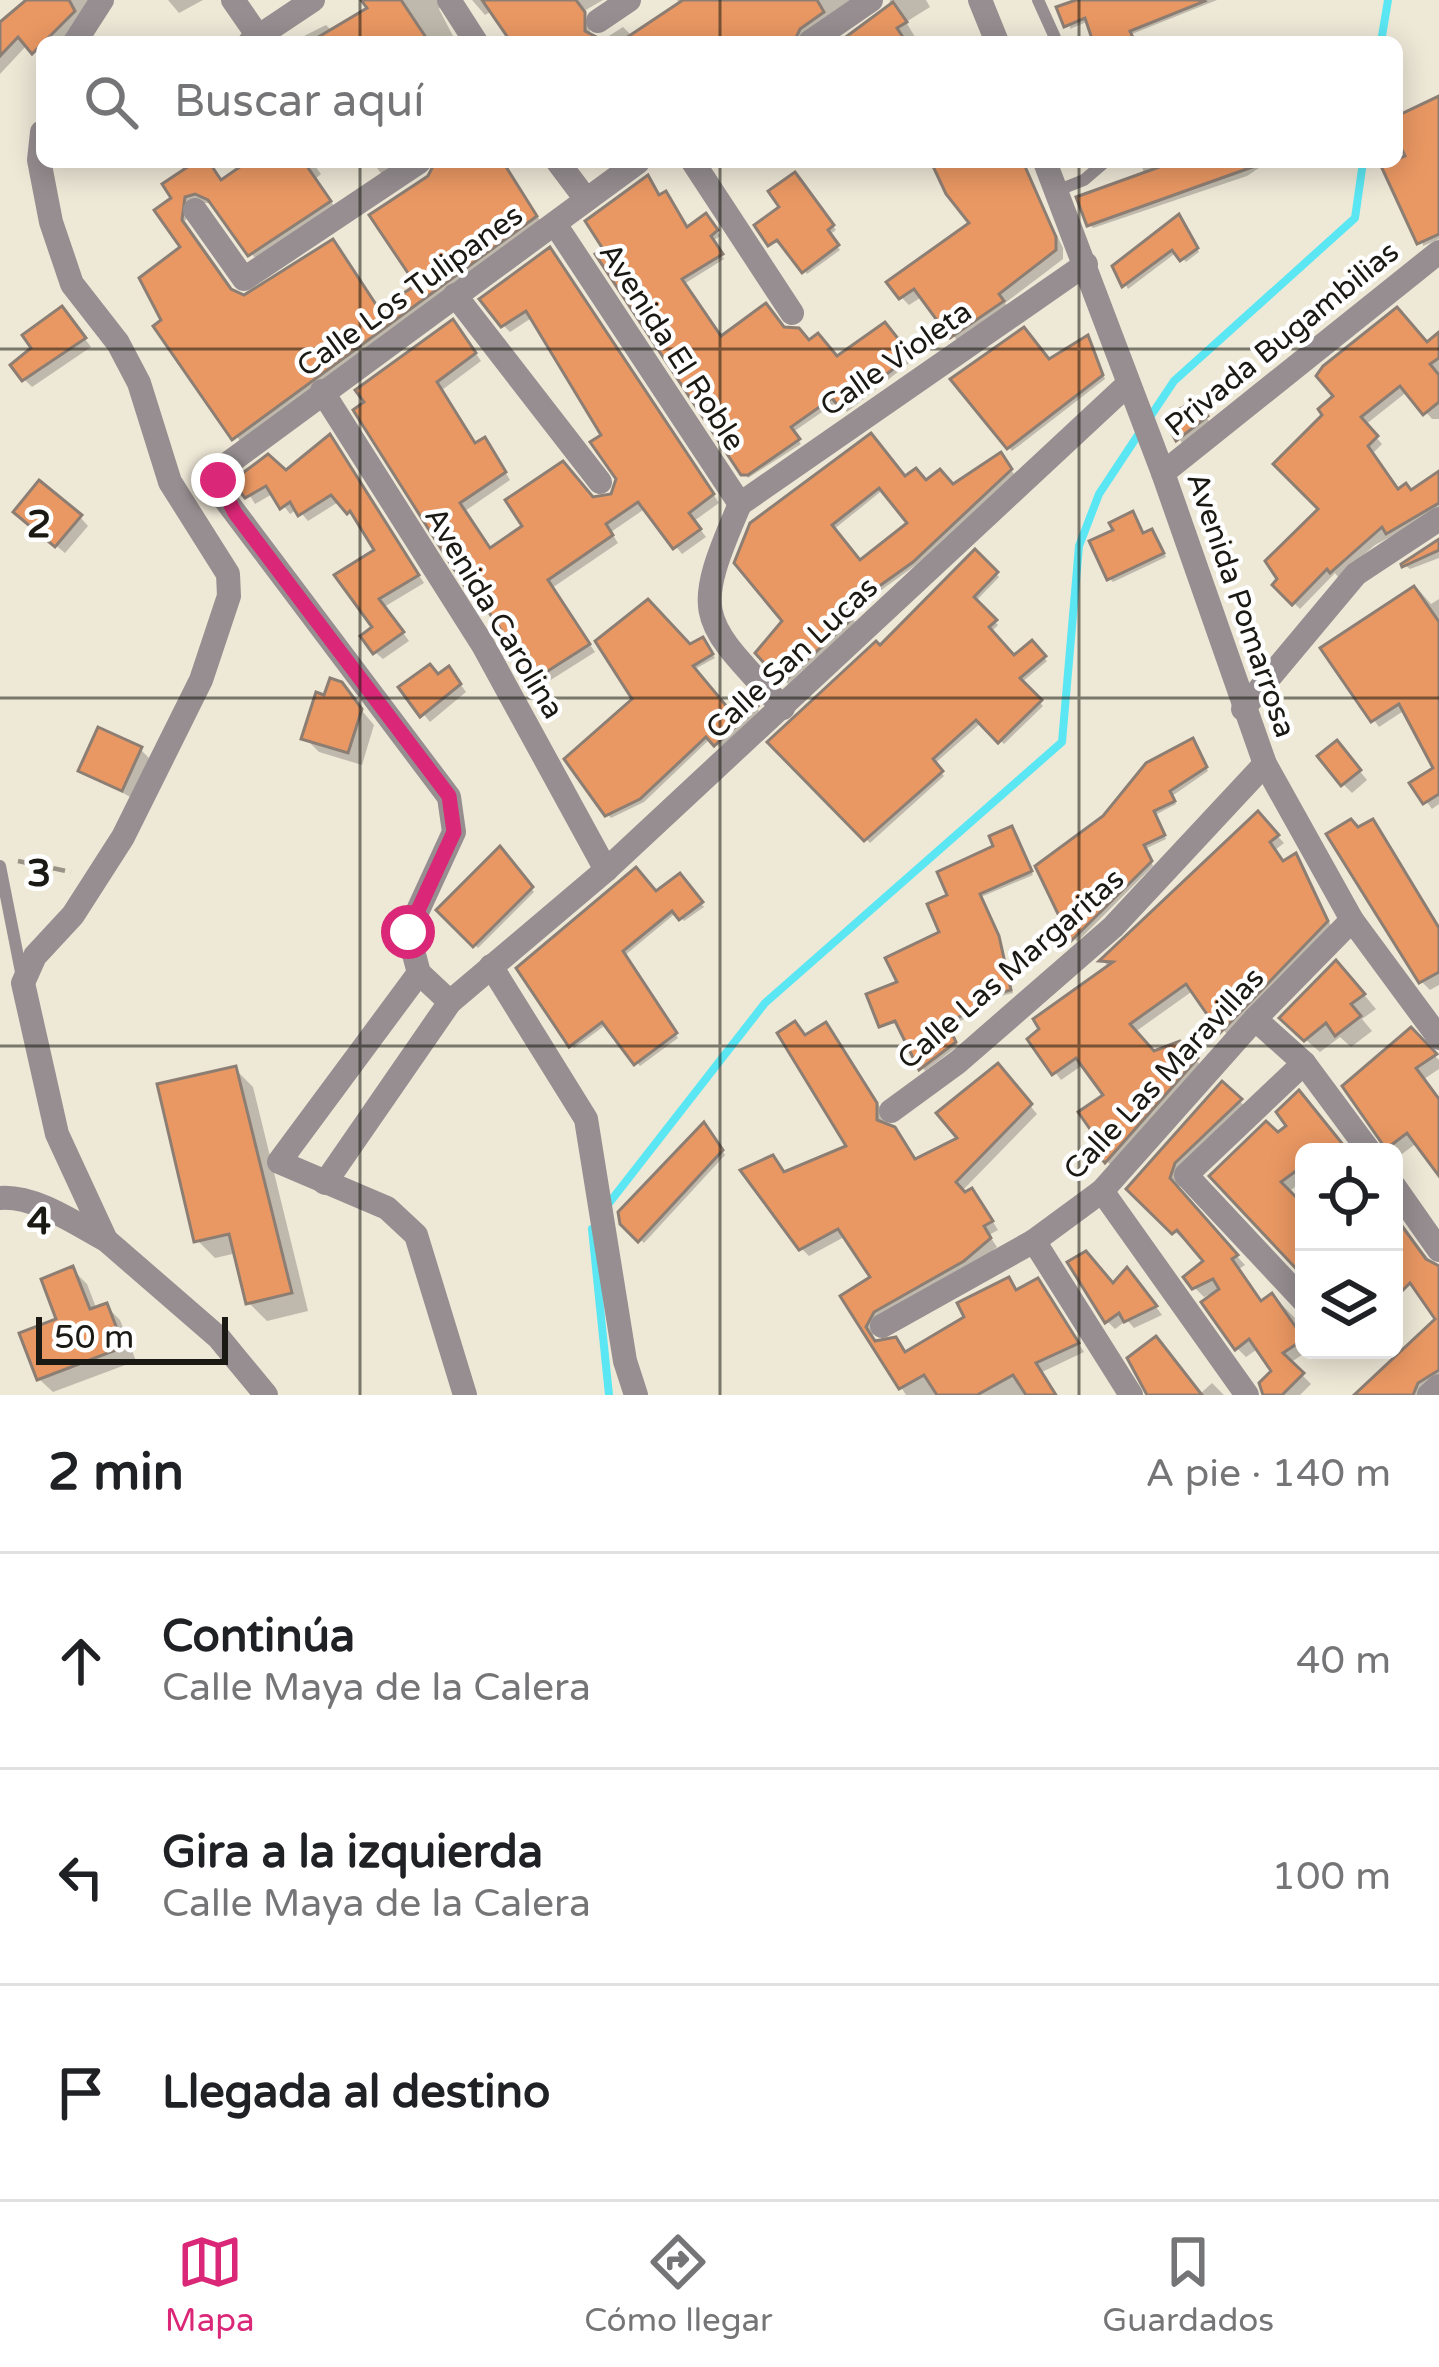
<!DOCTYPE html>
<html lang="es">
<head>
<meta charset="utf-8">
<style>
	body { margin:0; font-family:"Varela Round",sans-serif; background:#f2f2f2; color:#202124 }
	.controls { position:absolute; right:36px; bottom:36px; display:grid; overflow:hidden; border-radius:18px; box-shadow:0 6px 30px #0003 }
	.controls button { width:108px; height:108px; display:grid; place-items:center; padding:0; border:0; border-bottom:3px solid #e0e0e0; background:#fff; color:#202124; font:60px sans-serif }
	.scale { position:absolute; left:36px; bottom:30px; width:192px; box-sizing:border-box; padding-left:12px; border:6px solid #1b1913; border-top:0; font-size:33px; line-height:42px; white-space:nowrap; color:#1b1913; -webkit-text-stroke:9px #fff; paint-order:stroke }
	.stop { position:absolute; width:36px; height:36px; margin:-27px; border:9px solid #db2777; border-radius:50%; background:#fff }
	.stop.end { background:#db2777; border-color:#fff; box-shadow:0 3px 12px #0008 }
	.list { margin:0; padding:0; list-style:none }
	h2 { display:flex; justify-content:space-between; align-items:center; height:156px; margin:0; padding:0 48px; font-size:51px }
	h2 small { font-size:39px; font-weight:400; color:#757577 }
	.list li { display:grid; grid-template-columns:78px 1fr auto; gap:36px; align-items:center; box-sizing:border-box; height:216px; padding:0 48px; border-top:3px solid #e0e0e0 }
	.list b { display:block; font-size:45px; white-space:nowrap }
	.list p { margin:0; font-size:39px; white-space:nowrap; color:#757577 }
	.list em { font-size:39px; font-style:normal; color:#757577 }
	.icon { flex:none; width:66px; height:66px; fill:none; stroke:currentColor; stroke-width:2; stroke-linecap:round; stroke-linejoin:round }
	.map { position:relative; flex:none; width:1439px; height:1395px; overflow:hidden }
	.search { position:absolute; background:#fff; box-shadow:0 6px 30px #0003; left:36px; right:36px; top:36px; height:132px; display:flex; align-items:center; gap:30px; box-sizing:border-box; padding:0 42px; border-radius:18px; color:#757577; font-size:45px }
	.sheet { height:804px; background:#fff }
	nav { display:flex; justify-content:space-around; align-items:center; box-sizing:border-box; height:168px; border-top:3px solid #e0e0e0; background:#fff; font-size:33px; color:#757577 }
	nav a { display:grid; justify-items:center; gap:6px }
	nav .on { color:#db2777 }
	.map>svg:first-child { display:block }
	.shadow { fill:#0003; fill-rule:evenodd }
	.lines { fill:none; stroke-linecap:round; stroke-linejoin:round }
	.stream { stroke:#5ae7f3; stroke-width:8 }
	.building { fill:#ea9863; stroke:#8d7e74; stroke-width:3; fill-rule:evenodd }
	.path { stroke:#989387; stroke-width:4.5; stroke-dasharray:12 6; stroke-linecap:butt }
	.service { stroke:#968e90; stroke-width:12 }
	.minor { stroke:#968e90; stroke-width:24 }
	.route { stroke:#db2777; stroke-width:15 }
	.grid { fill:none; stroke:#1b1913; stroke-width:3; stroke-opacity:0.55 }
	.labels { text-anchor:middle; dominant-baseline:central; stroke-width:9; stroke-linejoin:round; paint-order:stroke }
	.street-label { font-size:30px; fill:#1b1913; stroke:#fff }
	.grid-label { font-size:39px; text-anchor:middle; font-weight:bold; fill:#1b1913; stroke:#fff; stroke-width:9; stroke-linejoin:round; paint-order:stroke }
</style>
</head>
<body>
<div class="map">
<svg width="1439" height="1395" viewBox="0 0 1439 1395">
	<rect width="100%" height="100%" fill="#eee8d7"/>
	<g class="shadow">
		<path d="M32,0h64l-31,42h-23v17l-14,-15 -28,30v-47z"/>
		<path d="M168,0h35l-24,13z"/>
		<path d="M365,0h82l-8,9 14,27 -8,6h-153l34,-17 7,7 39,-24z"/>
		<path d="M472,0h131l-19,11 8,26 9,4 22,-14 10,10 48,-32 -4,-5h184l-65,42h-280l-23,-32 -8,5z"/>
		<path d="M890,0h36l4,7 -24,15 12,20h-74l44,-32z"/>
		<path d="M1072,0h145l-85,34 3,8h-38l-8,-21 -19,8z"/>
		<path d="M1439,114v125l-16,7 -14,-88 -12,-38z"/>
		<path d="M201,162h6l16,20 29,-20h60l9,12 -6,5 22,31 -78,53 -47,-60h-17l-10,18 53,75 143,16 39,-26 15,-124h68l40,63 -300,221 -78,-125 19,-73 -8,-49z"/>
		<path d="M372,162h39l-26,16z"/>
		<path d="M935,162h87l41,86v11l-58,44 5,7 -50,34 -37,-48 -14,9 -8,-8 73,-73z"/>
		<path d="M1140,162h128l-21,14 -154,52 -4,-4 56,-49z"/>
		<path d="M798,180l38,50 -7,5 11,15 -33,24 -25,-32 -11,2z"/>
		<path d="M660,198l28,32 22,-10 10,16 -7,5 11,18 -40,25 38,56 62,-10 54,30 46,-34 29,34 -66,52 -9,-11 -45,31 8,12 -53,34 -149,-223z"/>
		<path d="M1182,221l17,31 -13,10 -9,-10 -49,37 -12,-22z"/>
		<path d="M557,258l162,245 -25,18 12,16 -24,17 -36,-46 -35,24 7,11 -66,45 43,64 -57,36 -181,-278 102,-81 22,32 -39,29 34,56 15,2 19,32 -45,31 26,40 102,-51 18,-1 8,-21 -14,-42 -72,-119 -23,15 -7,-7z"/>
		<path d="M69,318l22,29 -59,40 -8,-8 12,-30z"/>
		<path d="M1439,336v83h-7l-24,-28 -43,34 17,19 -10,10 27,38 13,1 27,-18v36l-64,34 -37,32 -3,-4 -35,36 -24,-24 46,-76 -45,-45z"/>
		<path d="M1087,338l18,41 -93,72 -58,-72 95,-17z"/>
		<path d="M1195,405l14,16 -27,22 -15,-25z"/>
		<path d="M337,445l87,138 -40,24 25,34 -26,18 -8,-7 3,-101 -21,-32 -17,-18 -32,20 -10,-12 -8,5 -16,-21 -19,11 -15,-25 45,-6z"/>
		<path d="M1004,460l10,14 -98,91 -68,49 7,8 -67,62 -29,-31 27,-32 -34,-96 153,-45 48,8zM884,489l27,34 -51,41 -27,-34z"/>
		<path d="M80,517l8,9 -23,27 -40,-33z"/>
		<path d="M1144,536h11l11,21 -53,25 -3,-3z"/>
		<path d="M1439,542v16l-29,11 -5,-4z"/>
		<path d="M975,553l24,24 -24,25 23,23 -7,7 23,27 17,-15 16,17 -26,22 22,23 -39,38 -22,-22 -48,42 10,12 -74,67 -98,-101 108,-93z"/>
		<path d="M1417,588l14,16 8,-5v205l-7,5 -19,-26 22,-13 -30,-60 -26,17 -55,-78z"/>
		<path d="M706,644l9,14 -22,12 36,42 17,-15 13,14 -39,37 -9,-10 -67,64 -33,16 -4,-4z"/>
		<path d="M439,677l17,1 10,14 -36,30 -28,-34z"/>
		<path d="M340,685l34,40 -12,40 -43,-13 -14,-14z"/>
		<path d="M1196,746l12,25 -36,25 4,8 -21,11 11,24 -21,10 8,17 -76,76 -39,-75z"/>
		<path d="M141,750l8,8 -17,40 -50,-28z"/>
		<path d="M1345,753l22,27 -15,13 -9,-9z"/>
		<path d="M1258,815l26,28 -9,7 9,14 11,-7 7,7 31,66 -104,107 -35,-47 -59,42 19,22 25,-9 24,22 -90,101 -17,-20 7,-5 4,-48 -23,-31 -23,16 -30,-40 79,-72 -7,-7z"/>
		<path d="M1373,822l66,105v58l-9,5 -9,-9 -63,-151z"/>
		<path d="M1015,834l18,41 -52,22 20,45 12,51 -32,8 4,8 -37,18 10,19 -33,25 -26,-48 -17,2 20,-42 41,-50 8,-37z"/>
		<path d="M500,850l34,42 -56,56 -38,-38z"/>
		<path d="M680,877l24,30 -20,14 -7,-9 -53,44 54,82 -38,28 -33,-42 -33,24 -54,-79z"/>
		<path d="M1350,978l26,31 -14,10 10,12 -21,16 -11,-10 -20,15 -23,-20z"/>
		<path d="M826,1026l58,87v12l18,13 15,24 45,-23 43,-64 32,39 -75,77 17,8 19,31 -9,5 8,12 -25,21 -91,51 -9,18 35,18 61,-37 40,-37 10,11 27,-3 39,63 -42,20 14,23h-150l-62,-98 30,-20 -28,-41 -37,20 -8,-8 -28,-90 13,17 65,-28 -45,-109z"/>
		<path d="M1411,1032l28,28v9l-15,10 15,22v69l-21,-28 -20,15 -52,-70z"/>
		<path d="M235,1069l18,18 55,224 -41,10 -18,-18 -12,-50 -22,5 -18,-18z"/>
		<path d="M1222,1085l27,25 -66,63 -5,19 67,73 -6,4 23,34 11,-7 24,24 7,-2v32h5l-19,13 21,21 -11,11h-37l12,-24 -16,-23 -13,9 -9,-9 -21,-57 -12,6 -10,-10 13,-25 -77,-73z"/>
		<path d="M707,1129l18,26 -81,88 -22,-20z"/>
		<path d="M1278,1136l69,16h-43v28l-17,13 17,16v63l-91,-96z"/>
		<path d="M1394,1215l45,57v47l-45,-62z"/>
		<path d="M73,1270l14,14 10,26 9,-4 14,14 16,41 -83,31 -14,-13z"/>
		<path d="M1135,1278l27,37 -28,13 -7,-8 -12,9 -8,-8 7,-34z"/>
		<path d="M1439,1320v66l-14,9h-67z"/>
		<path d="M1212,1383l12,12h-74l50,-1z"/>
	</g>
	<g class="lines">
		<g class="stream">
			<path d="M1381,42l7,-42"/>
			<path d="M1148,420l26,-39 181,-163 8,-56"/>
			<path d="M606,1207l159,-204 297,-261 17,-196 20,-52 41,-62"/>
			<path d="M592,1229l17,166"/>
		</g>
	</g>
	<g class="building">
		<path d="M26,0h43l6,11 -43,43 -14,-17 -18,19v-34z"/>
		<path d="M361,0h40l28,42h-119l57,-34z"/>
		<path d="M482,0h94l9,12v19l21,11h-95z"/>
		<path d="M683,0h134l7,12 -24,17 -6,13h-174z"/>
		<path d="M1076,0h128l1,1 -75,30 5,11h-42l-8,-24 -21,9 -8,-20z"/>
		<path d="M893,2l14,20 -10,6 9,14h-67z"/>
		<path d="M1439,96v138l-22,10 -36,-78 24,-10 -8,-17v-23z"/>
		<path d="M195,162h14l12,18 26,-18h57l27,39 -83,55 -40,-56 -13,-6 -10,3 -3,23 49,69 13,6 89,-56 46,70 37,-24 -47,-70 59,-39 7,-14h68l34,54 -305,224 -79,-114 8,-6 -22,-42 41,-31 -26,-37 17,-12 -9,-14z"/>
		<path d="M931,162h92l33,75v13l-57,44 5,7 -54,37 -36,-49 -15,10 -13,-17 83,-59 -23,-29z"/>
		<path d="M1173,162l85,3 -171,61 -11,-29z"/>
		<path d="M795,172l39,53 -6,5 11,15 -37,28 -25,-33 -9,6 -14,-21 25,-18 -11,-16z"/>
		<path d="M648,175l11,20 7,-4 21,36 19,-14 12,17 -7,6 12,18 -41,25 39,57 45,-33 18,24 15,1 10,12 9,-7 19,23 48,-34 26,33 -70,55 -9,-12 -41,29 9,12 -52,36h-7l-146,-221 8,-5 -18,-28z"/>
		<path d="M1179,214l19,34 -18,13 -8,-11 -50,37 -10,-21z"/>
		<path d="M550,247l164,247 -25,19 12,16 -28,20 -35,-47 -32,22 7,11 -65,45 42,64 -61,39 -22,-33 5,-4 -42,-61 -4,3 -113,-178 11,-8 -9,-12 98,-71 23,34 -39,29 38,61 10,-6 21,35 -46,31 30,45 32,-22 -17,-26 58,-39 30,36 18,-3 5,-15 -26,-37 11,-7 -75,-124 -25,16 -22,-28z"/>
		<path d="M62,306l24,32 -64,43 -12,-16 21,-17 -9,-13z"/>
		<path d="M1397,307l30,35 12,-10v26l-9,6 9,11v27l-16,13 -23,-29 -39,31 17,19 -10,10 30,43 8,-6 5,7 28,-19v32l-53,31 -4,-7 -52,46 -3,-4 -35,36 -20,-20 5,-6 -12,-18 53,-52 -45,-45 49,-49 -4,-6 15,-13 -17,-20 7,-10z"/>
		<path d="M1024,327l25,32 39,-24 15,40 -96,74 -57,-70z"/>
		<path d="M1196,401l12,15 -32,25 -13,-24z"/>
		<path d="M871,433l34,43 11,-8 10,12 14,-11 13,15 48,-32 11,17 -99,93 -66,47 7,8 -72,66 -27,-30 27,-32 -48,-58 16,-40zM879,488l28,35 -47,37 -28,-35z"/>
		<path d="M330,434l89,141 -40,24 25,33 -31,22 -13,-18 12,-9 -38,-52 40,-25 -24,-39 -3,3 -16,-19 -33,21 -8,-14 -10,7 -14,-23 -21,12 -8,-10 -1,-10 32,-24 18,16z"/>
		<path d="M39,480l43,35 -27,32 -42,-35z"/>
		<path d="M1133,511l10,22 9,-4 12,24 -57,27 -18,-39 24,-11 -4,-7z"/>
		<path d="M1439,539v11l-37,17 -1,-3z"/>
		<path d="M975,549l23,23 -24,25 23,23 -8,7 25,28 18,-15 14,16 -26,22 22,22 -44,43 -22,-23 -43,39 10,12 -79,70 -97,-99 109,-101 4,4z"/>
		<path d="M1414,586l25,36v172l-16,10 -14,-21 24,-15 -34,-64 -28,18 -51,-74z"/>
		<path d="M648,599l42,45 13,-7 10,17 -20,12 35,42 18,-15 12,13 -44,40 -8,-9 -66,62 -35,17 -41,-57 68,-60 -37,-58z"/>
		<path d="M430,664l8,10 11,-8 12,18 -41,33 -22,-30z"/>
		<path d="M330,678l12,4 20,27 -14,44 -47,-14 15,-47 8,3z"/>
		<path d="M98,727l44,20 -20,44 -44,-20z"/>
		<path d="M1193,738l14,29 -37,24 5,10 -21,10 11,24 -21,10 8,16 -81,80 -36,-75 68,-50 43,-53z"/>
		<path d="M1337,740l24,30 -20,16 -24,-30z"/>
		<path d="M1258,811l21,24 -9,7 13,19 13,-8 32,68 -108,112 -34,-49 -56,40 24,27 26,-10 18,17 -93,105 -13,-15 7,-6 -21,-30 25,-17 -27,-37 -24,17 -25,-36 12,-10 -6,-10 80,-57 -14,-1z"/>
		<path d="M1351,819l7,8 15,-8 66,109v44l-20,11 -93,-149z"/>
		<path d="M1012,826l20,45 -52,23 19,42 12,54 -31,8 3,7 -36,18 9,19 -37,28 -24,-49 -16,6 -13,-33 31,-12 -12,-24 54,-26 -12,-28 20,-9 -10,-23 56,-26 -4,-10z"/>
		<path d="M500,846l33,41 -60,60 -37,-37z"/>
		<path d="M636,867l20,24 24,-18 23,29 -24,18 -7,-9 -49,40 54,82 -43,32 -32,-43 -33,25 -53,-79z"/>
		<path d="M1336,960l29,34 -14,10 10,12 -26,20 -9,-13 -22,18 -25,-23z"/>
		<path d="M795,1021l10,14 21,-13 51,81v17l18,7 20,32 42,-21 -21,-25 62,-50 34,41 -76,78 9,10 7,-4 21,33 -9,5 7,12 -27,23 -90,51 -8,15 9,14 21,-4 9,15 59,-35 -7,-14 52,-26 7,13 22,-12 41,65 -43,20 20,32h-30l-13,-20 -36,20h-40l-13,-20 -25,14 -59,-93 30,-19 -32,-48 -39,21 -59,-80 33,-15 11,17 62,-26 -69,-113z"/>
		<path d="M1411,1027l26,27 -21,14 23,31v77l-32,-43 -21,16 -44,-63z"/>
		<path d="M236,1066l56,227 -46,11 -17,-70 -35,8 -37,-158z"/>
		<path d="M1222,1081l20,18 -67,64 -5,15 68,77 -6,4 29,42 11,-8 32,46 -21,14 21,20 -22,22h-19l-4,-12 12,-12 -22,-32 -14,11 -34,-48 18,-13 -6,-10 -21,10 -9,-12 20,-16 -26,-31 -5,4 -46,-45z"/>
		<path d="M1299,1090l50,62h-45v13l-23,17 23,23v72l-95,-101 57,-55 12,11 8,-6 -10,-14z"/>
		<path d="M704,1122l19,28 -85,92 -18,-18 -2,-12z"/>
		<path d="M1394,1215l32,44 13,7v104l-21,13 -5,12h-59l81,-76 -25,-36 -16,16z"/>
		<path d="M1086,1251l27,32 14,-16 30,39 -33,16 -5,-9 -14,10 -38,-61z"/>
		<path d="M73,1266l17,43 17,-6 17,44 -87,33 -18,-47 37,-14 -15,-40z"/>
		<path d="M1156,1336l46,59h-55l-20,-37z"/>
	</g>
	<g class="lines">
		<path class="path" d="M18,861l53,11"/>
		<g class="service">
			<path d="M1038,0l19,42"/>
			<path d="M1056,191l28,-11 21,-18"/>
			<path d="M0,866l22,111"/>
		</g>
		<g class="minor">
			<path d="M233,0l25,36"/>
			<path d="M449,0l27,42"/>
			<path d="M980,0l17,42"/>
			<path d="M598,21l31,-21"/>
			<path d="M75,42l27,-42"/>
			<path d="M250,42l63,-42"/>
			<path d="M810,42l61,-42"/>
			<path d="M42,132l-3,28 12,62 21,62 46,59 21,40 31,99 58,92 1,22 -28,84 -78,157 -50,78 -38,41 -12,27 34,151 49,106 113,98 47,57"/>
			<path d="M558,162l27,36"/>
			<path d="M693,162l99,151"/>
			<path d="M1045,162l118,311 102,291 87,156 87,118"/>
			<path d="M195,210l49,69 175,-117"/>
			<path d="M555,224l185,280"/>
			<path d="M455,295l145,187"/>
			<path d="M322,391l161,254 123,225"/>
			<path d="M1163,473l276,-221"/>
			<path d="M740,504l346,-240"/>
			<path d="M740,504c-50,115 -40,114 43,204"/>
			<path d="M1243,709l113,-135 83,-55"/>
			<path d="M491,966l95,153 39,242 11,34"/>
			<path d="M419,973l-140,189 108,46 29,27 49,160"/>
			<path d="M450,1002l-31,-29 -11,-41 46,-100 -5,-35 -228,-303 -2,-24 419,-308"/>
			<path d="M1255,1019l49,44 66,89"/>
			<path d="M891,1111l67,-49 155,-135 152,-163"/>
			<path d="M325,1183l125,-181 156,-132 521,-485"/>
			<path d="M1394,1186l45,64"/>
			<path d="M1102,1191l145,204"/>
			<path d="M0,1198c35,-3 76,26 106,42"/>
			<path d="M1034,1241l97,154"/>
			<path d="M1304,1301l-118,-126 118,-112"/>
			<path d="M882,1326l152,-85 68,-50 153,-172 97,-99"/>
			<path d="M1429,1395l10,-9"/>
		</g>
	</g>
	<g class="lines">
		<path class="route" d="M218,480l17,33 214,283 5,36 -46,100"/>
	</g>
	<path class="grid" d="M360,0v42M720,0v42M1079,0v42M360,162v1233M720,162v1233M1079,162v1233M0,349h1439M0,698h1439M0,1046h1439"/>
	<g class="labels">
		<g class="street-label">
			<text transform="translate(410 291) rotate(-36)">Calle Los Tulipanes</text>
			<text transform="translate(1282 339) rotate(-39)">Privada Bugambilias</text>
			<text transform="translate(672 347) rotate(57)">Avenida El Roble</text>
			<text transform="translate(896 359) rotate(-35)">Calle Violeta</text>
			<text transform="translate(1241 605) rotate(71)">Avenida Pomarrosa</text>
			<text transform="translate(494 613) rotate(59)">Avenida Carolina</text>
			<text transform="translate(792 658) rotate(-43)">Calle San Lucas</text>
			<text transform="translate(1011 969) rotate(-41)">Calle Las Margaritas</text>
			<text transform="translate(1164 1074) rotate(-47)">Calle Las Maravillas</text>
		</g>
	</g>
	<g class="grid-label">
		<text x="39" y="537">2</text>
		<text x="39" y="886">3</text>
		<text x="39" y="1234">4</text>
	</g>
</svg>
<div class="controls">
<button><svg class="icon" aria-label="locate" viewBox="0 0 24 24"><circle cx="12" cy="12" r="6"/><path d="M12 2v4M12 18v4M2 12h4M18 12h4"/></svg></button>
<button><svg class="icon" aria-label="layers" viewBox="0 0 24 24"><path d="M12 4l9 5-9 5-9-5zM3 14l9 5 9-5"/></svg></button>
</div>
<div class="scale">50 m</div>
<div class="stop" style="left:408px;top:932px"></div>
<div class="stop end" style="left:218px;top:480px"></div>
<div class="search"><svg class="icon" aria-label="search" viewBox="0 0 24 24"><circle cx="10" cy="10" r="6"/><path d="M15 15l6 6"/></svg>Buscar aquí</div>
</div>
<section class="sheet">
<h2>2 min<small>A pie · 140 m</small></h2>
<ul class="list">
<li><svg class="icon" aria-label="ahead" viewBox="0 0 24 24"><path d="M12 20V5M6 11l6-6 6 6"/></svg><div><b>Continúa</b><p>Calle Maya de la Calera</p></div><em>40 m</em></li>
<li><svg class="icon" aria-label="left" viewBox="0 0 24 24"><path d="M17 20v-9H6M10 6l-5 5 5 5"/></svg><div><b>Gira a la izquierda</b><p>Calle Maya de la Calera</p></div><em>100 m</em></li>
<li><svg class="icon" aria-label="arrive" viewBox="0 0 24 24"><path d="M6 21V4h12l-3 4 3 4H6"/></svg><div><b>Llegada al destino</b></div></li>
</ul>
</section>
<nav>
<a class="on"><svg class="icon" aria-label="map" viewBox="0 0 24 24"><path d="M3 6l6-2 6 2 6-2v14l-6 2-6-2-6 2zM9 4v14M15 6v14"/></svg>Mapa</a>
<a><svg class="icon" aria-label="directions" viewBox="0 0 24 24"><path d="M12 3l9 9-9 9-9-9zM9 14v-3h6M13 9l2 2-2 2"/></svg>Cómo llegar</a>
<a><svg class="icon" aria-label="saved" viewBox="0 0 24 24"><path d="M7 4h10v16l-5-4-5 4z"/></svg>Guardados</a>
</nav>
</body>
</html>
